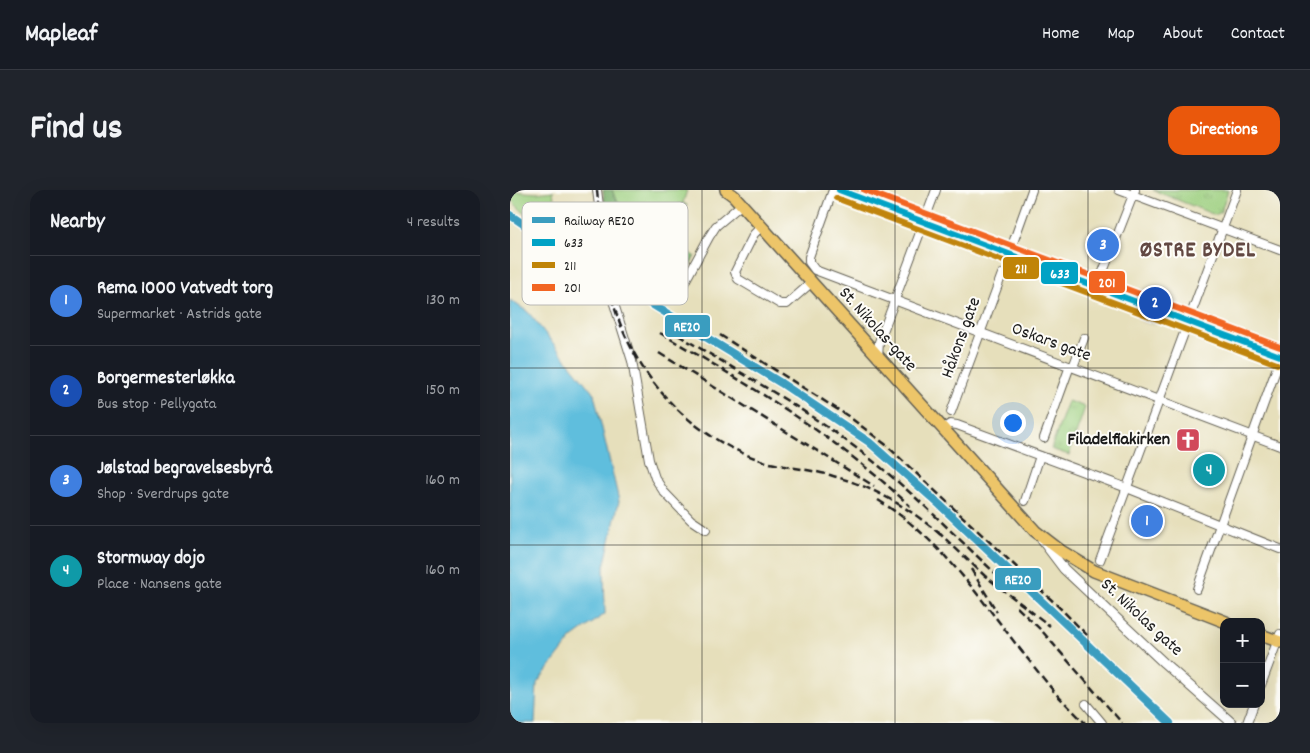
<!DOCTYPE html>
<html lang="en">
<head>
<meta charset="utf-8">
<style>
	body { margin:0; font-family:Dekko,sans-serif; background:#20242c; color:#f1f3f6 }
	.controls { position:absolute; right:15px; bottom:15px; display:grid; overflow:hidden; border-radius:10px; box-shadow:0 5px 20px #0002 }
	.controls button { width:45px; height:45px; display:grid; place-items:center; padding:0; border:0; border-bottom:1px solid #363941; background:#171b24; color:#f1f3f6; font:25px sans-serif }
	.you { position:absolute; left:502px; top:232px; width:18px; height:18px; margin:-12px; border:4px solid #fff; border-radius:50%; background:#1a73e8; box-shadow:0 0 0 8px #1a73e833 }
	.badge { display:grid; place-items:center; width:32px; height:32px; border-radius:50%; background:#ea580c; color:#fff; font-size:16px; font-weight:700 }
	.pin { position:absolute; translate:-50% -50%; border:2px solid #fff; box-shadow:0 1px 5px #0006 }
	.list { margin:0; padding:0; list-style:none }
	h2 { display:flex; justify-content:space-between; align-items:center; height:65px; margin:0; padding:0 20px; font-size:21px }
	h2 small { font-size:16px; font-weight:400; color:#9ea1a6 }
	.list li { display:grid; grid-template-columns:32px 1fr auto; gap:15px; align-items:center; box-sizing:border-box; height:90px; padding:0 20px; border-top:1px solid #363941 }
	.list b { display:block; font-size:19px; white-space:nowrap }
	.list p { margin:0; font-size:16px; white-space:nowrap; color:#9ea1a6 }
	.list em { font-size:16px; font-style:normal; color:#9ea1a6 }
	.map { position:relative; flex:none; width:770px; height:533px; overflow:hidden; border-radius:15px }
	header { display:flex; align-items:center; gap:30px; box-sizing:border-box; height:70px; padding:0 25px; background:#171b24; border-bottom:1px solid #363941 }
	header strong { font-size:24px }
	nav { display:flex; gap:28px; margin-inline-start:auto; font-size:18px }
	.intro { display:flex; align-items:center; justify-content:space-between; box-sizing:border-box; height:120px; padding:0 30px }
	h1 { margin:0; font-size:35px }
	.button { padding:12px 22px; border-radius:15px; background:#ea580c; color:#fff; font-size:18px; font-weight:700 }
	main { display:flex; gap:30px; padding:0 30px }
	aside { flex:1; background:#171b24; border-radius:15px; box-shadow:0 5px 20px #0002 }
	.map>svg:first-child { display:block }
	.grass { fill:#9ccf7f; stroke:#5c764e }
	.forest { fill:url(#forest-crowns); stroke:#4c6745 }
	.park { fill:url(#park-tufts); stroke:#5c764e }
	.water { fill:#5fbedd; stroke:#3e6d7c }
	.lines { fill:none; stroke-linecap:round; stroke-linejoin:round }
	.minor-casing { stroke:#636054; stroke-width:10 }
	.tertiary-casing { stroke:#636054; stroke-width:11 }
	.primary-casing { stroke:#636054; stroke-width:14 }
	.minor { stroke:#fff; stroke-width:8 }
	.tertiary { stroke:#fff; stroke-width:9 }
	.primary { stroke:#edc569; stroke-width:11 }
	.rail { stroke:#1c1c1c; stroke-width:2.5; stroke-dasharray:8 4; stroke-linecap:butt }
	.bus-1-casing { stroke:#fdfcf7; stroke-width:10 }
	.bus-2-casing { stroke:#fdfcf7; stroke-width:10 }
	.bus-3-casing { stroke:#fdfcf7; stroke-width:10 }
	.bus-1 { stroke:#01a2c5; stroke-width:6 }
	.bus-2 { stroke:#c08407; stroke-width:6 }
	.bus-3 { stroke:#f26522; stroke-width:6 }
	.rail-1-casing { stroke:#fdfcf7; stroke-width:11 }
	.rail-1 { stroke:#3a9dbf; stroke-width:8 }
	.grid { fill:none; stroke:#1c1c1c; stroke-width:1; stroke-opacity:0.55 }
	.labels { text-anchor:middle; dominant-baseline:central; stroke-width:4; stroke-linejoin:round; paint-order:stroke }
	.street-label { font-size:18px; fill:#1c1c1c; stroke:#fdfcf7 }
	.poi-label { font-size:18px; font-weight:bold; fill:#1c1c1c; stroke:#fdfcf7; text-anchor:end }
	.district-label { font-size:22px; font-weight:bold; letter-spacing:1px; fill:#624842; stroke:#fdfcf7 }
	.key { fill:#fdfcf7; stroke:#bab9b5; stroke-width:1 }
	.key-label { font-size:14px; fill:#1c1c1c }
	.line-badge { stroke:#fdfcf7; stroke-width:2 }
	.badge-label { font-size:14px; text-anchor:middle; font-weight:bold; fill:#fff }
</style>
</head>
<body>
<header>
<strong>Mapleaf</strong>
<nav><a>Home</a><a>Map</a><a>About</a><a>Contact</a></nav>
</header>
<div class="intro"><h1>Find us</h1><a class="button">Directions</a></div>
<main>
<aside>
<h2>Nearby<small>4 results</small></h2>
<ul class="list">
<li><span class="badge" style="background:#3f7fe0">1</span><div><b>Rema 1000 Vatvedt torg</b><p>Supermarket · Astrids gate</p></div><em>130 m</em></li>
<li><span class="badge" style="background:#1a4fb4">2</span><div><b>Borgermesterløkka</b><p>Bus stop · Pellygata</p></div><em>150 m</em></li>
<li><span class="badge" style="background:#3f7fe0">3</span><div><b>Jølstad begravelsesbyrå</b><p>Shop · Sverdrups gate</p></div><em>160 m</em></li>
<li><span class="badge" style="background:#0f9aa8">4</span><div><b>Stormway dojo</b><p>Place · Nansens gate</p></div><em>160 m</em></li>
</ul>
</aside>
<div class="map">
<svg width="770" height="533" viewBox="0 0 770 533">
	<defs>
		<pattern id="forest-crowns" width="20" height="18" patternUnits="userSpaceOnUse" patternTransform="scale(1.25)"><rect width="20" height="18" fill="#7db26e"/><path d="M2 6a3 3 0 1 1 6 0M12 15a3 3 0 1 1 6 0" fill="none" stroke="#66905a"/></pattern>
		<pattern id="park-tufts" width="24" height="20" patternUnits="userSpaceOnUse" patternTransform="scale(1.25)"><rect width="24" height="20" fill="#9ccf7f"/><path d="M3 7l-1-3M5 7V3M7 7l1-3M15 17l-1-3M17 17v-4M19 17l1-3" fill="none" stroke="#86b16d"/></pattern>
	</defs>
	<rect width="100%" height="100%" fill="#fdfcf7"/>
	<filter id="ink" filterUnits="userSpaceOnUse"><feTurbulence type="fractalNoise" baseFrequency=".02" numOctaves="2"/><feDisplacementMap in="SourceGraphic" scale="10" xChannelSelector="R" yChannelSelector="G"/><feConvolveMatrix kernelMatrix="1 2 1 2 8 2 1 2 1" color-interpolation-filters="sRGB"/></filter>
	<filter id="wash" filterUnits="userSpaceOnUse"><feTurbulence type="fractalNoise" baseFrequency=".0096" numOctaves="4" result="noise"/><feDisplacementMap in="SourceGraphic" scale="20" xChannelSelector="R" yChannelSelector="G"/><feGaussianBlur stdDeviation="1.12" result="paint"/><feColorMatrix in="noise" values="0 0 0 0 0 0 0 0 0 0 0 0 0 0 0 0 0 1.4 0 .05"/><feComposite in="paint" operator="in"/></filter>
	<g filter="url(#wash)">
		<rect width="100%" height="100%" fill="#e6dfbb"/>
		<g class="grass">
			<path d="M102,0h75l-4,13 -36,12 -17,1 -15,-18z"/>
			<path d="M0,1l27,2 16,-2 3,23 -2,5 -9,4 -2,3 -22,-16 -11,-11z"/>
		</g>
		<path class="forest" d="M93,0h9l3,8 15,18 17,-1 36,-12 4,2 -18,35 26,16 -25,47 -10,-2 -47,-26z"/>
		<g class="park">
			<path d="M643,0h75l-7,22 -6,3z"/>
			<path d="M558,211l17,6 -16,48 -18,-6z"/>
		</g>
		<path class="water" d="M0,110l18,12 66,82 25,107 -15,66 1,47 -33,24 -35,45 -2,40h-25z"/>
	</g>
	<g filter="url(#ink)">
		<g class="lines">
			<defs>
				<g id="minor">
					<path d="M87,0l13,101 22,70 17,99 6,18 9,14 27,28 15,10"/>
					<path d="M323,0l-24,67v5l6,8 465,176"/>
					<path d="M329,0l441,166"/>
					<path d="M609,0l161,60"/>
					<path d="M251,37l-7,7 -19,38 3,7 42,25h7l24,-21"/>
					<path d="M499,64l23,-64"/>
					<path d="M587,97l38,-97"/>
					<path d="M166,108l33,-61 7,-11 25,-21"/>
					<path d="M368,168l1,-16 57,-152"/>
					<path d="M563,177l11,-29"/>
					<path d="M441,222l51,-138"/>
					<path d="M434,238l6,-4 7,1 170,63 153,61"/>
					<path d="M534,248l26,-72"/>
					<path d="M515,311l15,-45"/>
					<path d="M590,370l137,-370"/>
					<path d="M687,399l83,-230"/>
					<path d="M751,495l19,-51"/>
					<path d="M576,514l16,19"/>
					<path d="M737,533l7,-19"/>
				</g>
				<path id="tertiary" d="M532,350l22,29 100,94 68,60"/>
				<g id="primary">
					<path d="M216,0l8,6 301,335 26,20 33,20 132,51"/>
					<path d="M751,445l19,7"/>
				</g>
			</defs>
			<use href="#minor" class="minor-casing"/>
			<use href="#tertiary" class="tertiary-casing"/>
			<use href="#primary" class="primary-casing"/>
			<use href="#minor" class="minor"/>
			<use href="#tertiary" class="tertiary"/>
			<use href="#primary" class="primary"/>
			<g class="rail">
				<path d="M87,0c3,33 5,69 13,101 19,81 80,149 160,172 21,5 43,7 63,13 41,11 77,32 109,60"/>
				<path d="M150,143c88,51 176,103 250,173"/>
				<path d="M168,145c61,37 125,72 182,116 48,36 91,81 135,122"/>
				<path d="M210,145l128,81 37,28 172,161 32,32"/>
				<path d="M149,163l215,133"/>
				<path d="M368,310c63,39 100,96 145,153"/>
				<path d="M427,341l48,45 65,50"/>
				<path d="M461,379l26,43"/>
				<path d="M507,417l25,24 80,92"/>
				<path d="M509,458l37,46 29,29"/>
			</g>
			<defs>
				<path id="bus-1" d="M329,0l441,166"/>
				<path id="bus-2" d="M326,8l441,166"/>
				<path id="bus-3" d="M354,0l416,157"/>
			</defs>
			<use href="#bus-1" class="bus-1-casing"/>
			<use href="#bus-2" class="bus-2-casing"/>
			<use href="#bus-3" class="bus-3-casing"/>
			<use href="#bus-1" class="bus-1"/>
			<use href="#bus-2" class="bus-2"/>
			<use href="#bus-3" class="bus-3"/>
			<defs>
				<path id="rail-1" d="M0,25l35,24 236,144 88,59 71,63 230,218"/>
			</defs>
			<use href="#rail-1" class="rail-1-casing"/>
			<use href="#rail-1" class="rail-1"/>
		</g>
	</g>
	<path class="grid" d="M192,0v533M385,0v533M578,0v533M0,178h770M0,355h770"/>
	<defs>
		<symbol id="church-square" viewBox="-11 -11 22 22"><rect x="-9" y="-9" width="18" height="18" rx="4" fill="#d1495b" stroke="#fdfcf7"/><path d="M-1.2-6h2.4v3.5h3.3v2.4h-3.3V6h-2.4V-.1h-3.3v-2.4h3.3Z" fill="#fff"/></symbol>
	</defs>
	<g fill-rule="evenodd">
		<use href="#church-square" x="664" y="236" width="28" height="28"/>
	</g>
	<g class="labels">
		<g class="street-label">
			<text transform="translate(367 140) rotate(48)">St. Nikolas-gate</text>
			<text transform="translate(452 148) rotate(-70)">Håkons gate</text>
			<text transform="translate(541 153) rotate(20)">Oskars gate</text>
			<text transform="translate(631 428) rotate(43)">St. Nikolas gate</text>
		</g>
		<g class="poi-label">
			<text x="660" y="250">Filadelfiakirken</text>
		</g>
		<g class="district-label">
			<text x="688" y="61">ØSTRE BYDEL</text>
		</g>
	</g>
	<rect x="12" y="12" width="166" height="103" rx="8" class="key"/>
	<rect x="22" y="27" width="23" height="6" fill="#3a9dbf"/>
	<rect x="22" y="49" width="23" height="7" fill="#01a2c5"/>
	<rect x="22" y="72" width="23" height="6" fill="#c08407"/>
	<rect x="22" y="94" width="23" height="7" fill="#f26522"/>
	<g class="key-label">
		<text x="54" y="35">Railway RE20</text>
		<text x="54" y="57">633</text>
		<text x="54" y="80">211</text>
		<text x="54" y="102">201</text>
	</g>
	<g class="line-badge">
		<rect x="492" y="66" width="38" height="24" rx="5" fill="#c08407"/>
		<rect x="530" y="71" width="39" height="24" rx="5" fill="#01a2c5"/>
		<rect x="578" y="80" width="38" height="24" rx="5" fill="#f26522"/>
		<rect x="154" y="124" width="47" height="24" rx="5" fill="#3a9dbf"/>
		<rect x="484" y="377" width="48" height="24" rx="5" fill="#3a9dbf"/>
	</g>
	<g class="badge-label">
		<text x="511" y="83">211</text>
		<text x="550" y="88">633</text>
		<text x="597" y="97">201</text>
		<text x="177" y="141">RE20</text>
		<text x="508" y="394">RE20</text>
	</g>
</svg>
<div class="controls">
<button>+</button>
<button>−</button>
</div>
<div class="you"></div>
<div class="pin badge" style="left:637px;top:331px;background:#3f7fe0">1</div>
<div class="pin badge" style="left:645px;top:113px;background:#1a4fb4">2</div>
<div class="pin badge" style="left:593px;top:55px;background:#3f7fe0">3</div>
<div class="pin badge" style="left:699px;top:280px;background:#0f9aa8">4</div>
</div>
</main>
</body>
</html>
